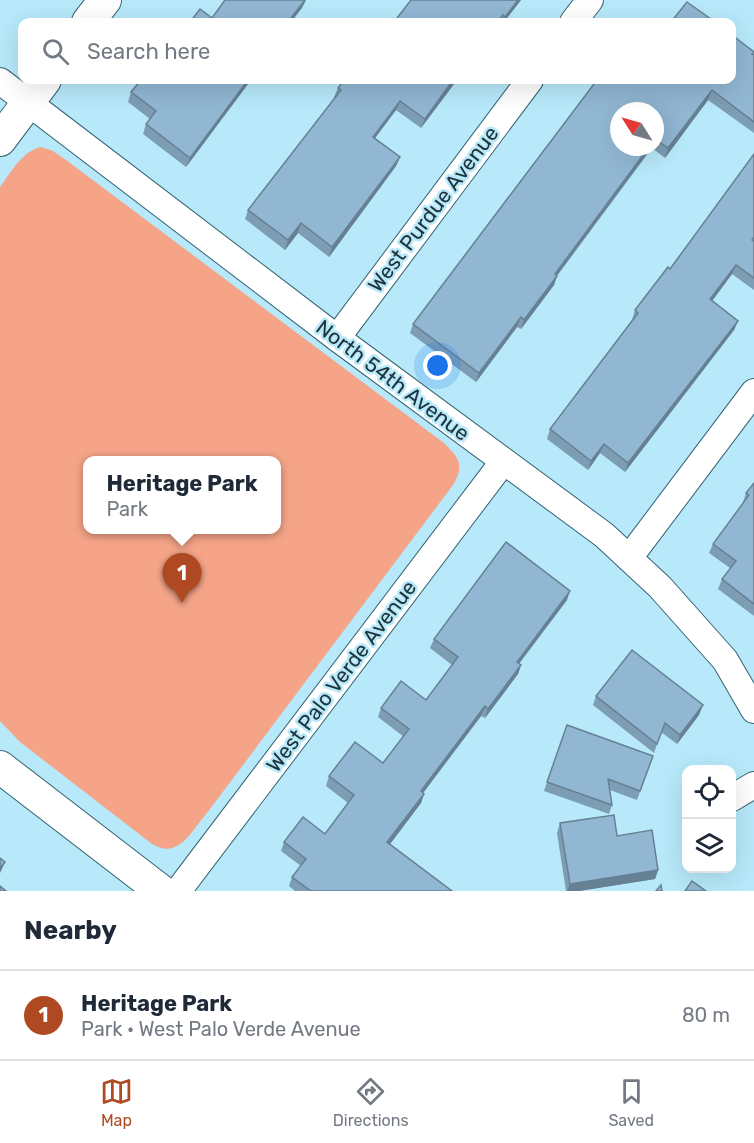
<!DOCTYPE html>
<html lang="en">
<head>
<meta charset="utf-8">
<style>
	body { margin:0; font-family:Rubik,sans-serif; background:#f6f6f7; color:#1f2937 }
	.controls { position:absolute; right:18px; bottom:18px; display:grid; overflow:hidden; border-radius:12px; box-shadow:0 6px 24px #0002 }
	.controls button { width:54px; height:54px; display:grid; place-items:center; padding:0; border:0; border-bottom:2px solid #e0e1e3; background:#fff; color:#1f2937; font:30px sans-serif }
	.compass { position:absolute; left:610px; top:102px; width:54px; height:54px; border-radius:50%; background:#fff; box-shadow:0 6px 24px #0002; rotate:307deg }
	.you { position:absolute; left:438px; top:366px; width:21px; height:21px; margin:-15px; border:4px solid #fff; border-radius:50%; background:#1a73e8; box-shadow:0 0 0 9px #1a73e833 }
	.badge { display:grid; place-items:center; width:39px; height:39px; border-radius:50%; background:#af4921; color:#fff; font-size:20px; font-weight:700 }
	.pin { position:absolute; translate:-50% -50px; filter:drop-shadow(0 2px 3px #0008) }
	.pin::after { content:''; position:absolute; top:32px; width:21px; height:18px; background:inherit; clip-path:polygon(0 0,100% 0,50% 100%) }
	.popup { position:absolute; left:83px; top:456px; width:198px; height:78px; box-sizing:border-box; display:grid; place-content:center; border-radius:12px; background:#fff; filter:drop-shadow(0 2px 4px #0005); font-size:20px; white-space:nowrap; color:#747a83 }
	.popup b { font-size:22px; color:#1f2937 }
	.popup::after { content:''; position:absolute; left:50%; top:100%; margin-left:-12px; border:12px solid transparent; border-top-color:#fff }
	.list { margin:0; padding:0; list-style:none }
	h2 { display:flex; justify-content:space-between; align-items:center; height:78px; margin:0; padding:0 24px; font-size:26px }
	h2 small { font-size:20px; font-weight:400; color:#747a83 }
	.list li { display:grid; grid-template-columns:39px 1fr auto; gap:18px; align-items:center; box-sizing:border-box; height:90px; padding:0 24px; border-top:2px solid #e0e1e3 }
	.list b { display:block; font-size:22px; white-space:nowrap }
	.list p { margin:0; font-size:20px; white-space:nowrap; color:#747a83 }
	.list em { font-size:20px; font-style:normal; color:#747a83 }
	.icon { flex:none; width:33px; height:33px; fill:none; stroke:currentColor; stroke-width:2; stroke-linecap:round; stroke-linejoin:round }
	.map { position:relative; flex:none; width:754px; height:891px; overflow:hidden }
	.search { position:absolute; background:#fff; box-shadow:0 6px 24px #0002; left:18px; right:18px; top:18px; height:66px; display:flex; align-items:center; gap:15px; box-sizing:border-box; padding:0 21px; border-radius:12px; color:#747a83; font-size:22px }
	.sheet { height:168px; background:#fff }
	nav { display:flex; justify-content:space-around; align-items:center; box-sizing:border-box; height:84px; border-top:2px solid #e0e1e3; background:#fff; font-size:16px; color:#747a83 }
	nav a { display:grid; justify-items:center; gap:3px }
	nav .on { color:#af4921 }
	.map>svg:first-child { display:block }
	.green { fill:#f5a488; fill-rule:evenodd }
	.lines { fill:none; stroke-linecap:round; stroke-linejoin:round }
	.minor-casing { stroke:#346372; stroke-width:28 }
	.tertiary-casing { stroke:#346372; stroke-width:34 }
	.minor { stroke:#fff; stroke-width:26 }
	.tertiary { stroke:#fff; stroke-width:32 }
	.wall { fill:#7d9db5; fill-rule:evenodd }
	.shaded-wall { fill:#668094 }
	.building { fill:#91b7d3; stroke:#668094; stroke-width:1.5 }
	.labels { text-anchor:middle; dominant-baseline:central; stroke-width:5; stroke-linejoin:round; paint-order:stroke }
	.street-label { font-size:21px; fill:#20343b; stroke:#b7e9fa }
</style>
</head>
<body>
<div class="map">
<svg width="754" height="891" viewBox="0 0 754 891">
	<rect width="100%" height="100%" fill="#b7e9fa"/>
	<path class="green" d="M41,147l12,4 13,9 378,283c15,15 21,22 9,42l-246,328c-16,18 -28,47 -55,31l-132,-102 -20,-21v-534c12,-16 21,-35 41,-40zM88,460h188v70h-188z"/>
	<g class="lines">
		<defs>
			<g id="minor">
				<path d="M573,22l17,-22"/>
				<path d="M0,81l337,257 267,197 56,52 65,73 29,50"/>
				<path d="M337,338l193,-258"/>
				<path d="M629,558l125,-166"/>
				<path d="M732,798l22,-13"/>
				<path d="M178,891l325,-429"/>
			</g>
			<g id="tertiary">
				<path d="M88,22l17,-22"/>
				<path d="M0,140l45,-60"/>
				<path d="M0,767l161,124"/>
			</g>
		</defs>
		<use href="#minor" class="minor-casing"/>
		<use href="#tertiary" class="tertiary-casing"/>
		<use href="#minor" class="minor"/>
		<use href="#tertiary" class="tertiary"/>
	</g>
	<g class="wall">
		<path d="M521,0l-17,22h-110z"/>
		<path d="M732,35l22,17 -1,2 1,1v78l-46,-33 -43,58 -13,-10 -95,128 -3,9 -33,44 -4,-2 -41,55 -66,-49 3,-9 184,-244h135zM619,111h36v36h-36z"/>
		<path d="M251,80l-65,87 -43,-33 3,-10 4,-5 -22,-17 3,-10z"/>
		<path d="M344,80h113l-36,48 -25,-18 -21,28 25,19 -4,9 -67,91 -31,-24 -13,17 -40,-31 3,-9 87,-112 -1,-1 4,-9z"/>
		<path d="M754,154v136l-22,-16 -20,27 26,20 -4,9 -109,142 -25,-19 -12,17 -41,-31 3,-10 83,-109h-1l3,-10 35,-41z"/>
		<path d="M754,483v133l-36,-27 4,-10 8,-11 -21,-15 4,-9 31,-41 -1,-1 3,-9z"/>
		<path d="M567,600l-48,64 2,1 -3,9 -33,44 -4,-2 -58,77 1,1 -3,9 -31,41 62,47h-157l-6,-5 3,-9 9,-11 -20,-15 3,-9 41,-8 23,-31 -22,-17 3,-10 54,-13 21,-26 -26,-20 3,-9 45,-8 26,-35 -22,-17 4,-9z"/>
		<path d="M596,696l103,19 -22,29 -16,-12 -7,21 -61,-48z"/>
		<path d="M567,725l86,31 -16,44 -27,-10 2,15 -3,9 -65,-23z"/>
		<path d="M560,823l57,13 41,34 -3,9 -76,12h-13l-9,-58z"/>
	</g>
	<g class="shaded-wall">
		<path d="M303,0h3l-4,8 -11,14h-3z"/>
		<path d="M518,0h3l-17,22h-1l2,-5z"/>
		<path d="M248,80h3l-65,87 4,-9z"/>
		<path d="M453,80h4l-36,48 4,-9z"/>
		<path d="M712,90l-4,10 -43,58 3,-10z"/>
		<path d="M400,101l-4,9 -27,36 4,-9z"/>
		<path d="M649,147h3l-101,136 4,-9z"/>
		<path d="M400,157l-4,9 -67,91 3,-10z"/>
		<path d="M301,223l-3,10 -13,17 3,-10z"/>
		<path d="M736,265l-4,9 -26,35 4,-10z"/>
		<path d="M557,276l-3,9 -33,44 3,-9z"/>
		<path d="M521,317l-4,10 -41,55 3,-9z"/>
		<path d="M738,321l-4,9 -109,142 3,-9z"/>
		<path d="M604,444l-4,9 -12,17 3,-9z"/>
		<path d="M570,591l-3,9 -54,71 4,-9z"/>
		<path d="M521,665l-3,9 -33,44 3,-9z"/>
		<path d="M703,705l-4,10 -22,29 3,-9z"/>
		<path d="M485,706l-4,10 -64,85 4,-10z"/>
		<path d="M424,794l-3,9 -37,49 3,-10z"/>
		<path d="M5,862l-4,9 -1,2v-5z"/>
		<path d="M658,870l-3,9 -76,12h-12l3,-7z"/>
	</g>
	<g class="building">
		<path d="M225,0h80l-17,22h-98l10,-13 12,9z"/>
		<path d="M411,0h107l-13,17 -2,-2 -5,7h-104z"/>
		<path d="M687,2l28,20h-44z"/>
		<path d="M732,35l22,17 -2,2 2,1v67l-42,-32 -44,58 -13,-9v-28h-36v36h30l-94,127 2,2 -33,44 -3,-3 -42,56 -66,-49 184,-244h135z"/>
		<path d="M141,80h107l-58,78 -44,-34 10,-13 -25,-19z"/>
		<path d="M344,80h109l-28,39 -25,-18 -27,36 27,20 -68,90 -31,-24 -13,17 -40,-30 93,-120 -3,-2z"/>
		<path d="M754,154v83l-2,3 2,1v37l-18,-13 -26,34 28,22 -110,142 -24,-19 -13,17 -41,-32 88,-116 -3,-3 33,-43 2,2z"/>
		<path d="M754,483v121l-32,-25 14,-18 -23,-17 36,-49 -3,-2z"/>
		<path d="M506,542l64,49 -53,71 4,3 -33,44 -3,-3 -64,85 3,3 -37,48 65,49h-141l-19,-14 14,-18 -22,-17 19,-25 22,17 29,-39 -25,-19 26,-34 28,21 26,-34 -28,-21 20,-27 25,19 32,-43 -24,-18z"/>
		<path d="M632,650l71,55 -23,30 -15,-12 -8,21 -61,-48z"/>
		<path d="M567,725l86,31 -13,35 -32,-12 4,26 -65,-23z"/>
		<path d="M614,815l3,21 35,-6 6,40 -88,14 -10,-61z"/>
		<path d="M0,858l5,4 -5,6z"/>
		<path d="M692,881l14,10h-21z"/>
		<path d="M661,885l1,6h-6z"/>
		<path d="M0,886l6,5h-6z"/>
	</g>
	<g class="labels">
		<g class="street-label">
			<text transform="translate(433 209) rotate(-53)">West Purdue Avenue</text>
			<text transform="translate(393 380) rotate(37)">North 54th Avenue</text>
			<text transform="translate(341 676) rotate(-53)">West Palo Verde Avenue</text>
		</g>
	</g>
</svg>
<div class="controls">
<button><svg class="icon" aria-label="locate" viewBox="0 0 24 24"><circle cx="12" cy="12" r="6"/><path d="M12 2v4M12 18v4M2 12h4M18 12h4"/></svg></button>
<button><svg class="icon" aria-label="layers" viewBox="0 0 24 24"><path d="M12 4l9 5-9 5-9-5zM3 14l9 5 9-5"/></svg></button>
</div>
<svg class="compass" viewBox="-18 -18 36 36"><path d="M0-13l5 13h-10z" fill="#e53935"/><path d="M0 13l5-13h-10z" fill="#747a83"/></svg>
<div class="you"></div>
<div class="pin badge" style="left:182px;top:603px">1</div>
<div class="popup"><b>Heritage Park</b>Park</div>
<div class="search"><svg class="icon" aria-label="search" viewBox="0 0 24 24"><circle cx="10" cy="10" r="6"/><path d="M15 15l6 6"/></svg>Search here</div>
</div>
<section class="sheet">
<h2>Nearby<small></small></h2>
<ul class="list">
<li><span class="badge">1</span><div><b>Heritage Park</b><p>Park · West Palo Verde Avenue</p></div><em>80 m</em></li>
</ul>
</section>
<nav>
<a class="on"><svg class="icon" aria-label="map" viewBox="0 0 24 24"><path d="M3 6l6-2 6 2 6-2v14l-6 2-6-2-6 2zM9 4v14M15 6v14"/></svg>Map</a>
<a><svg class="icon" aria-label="directions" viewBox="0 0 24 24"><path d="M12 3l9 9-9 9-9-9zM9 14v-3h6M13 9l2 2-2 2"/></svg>Directions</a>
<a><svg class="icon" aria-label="saved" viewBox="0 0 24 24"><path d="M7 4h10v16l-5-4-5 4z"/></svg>Saved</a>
</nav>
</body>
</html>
